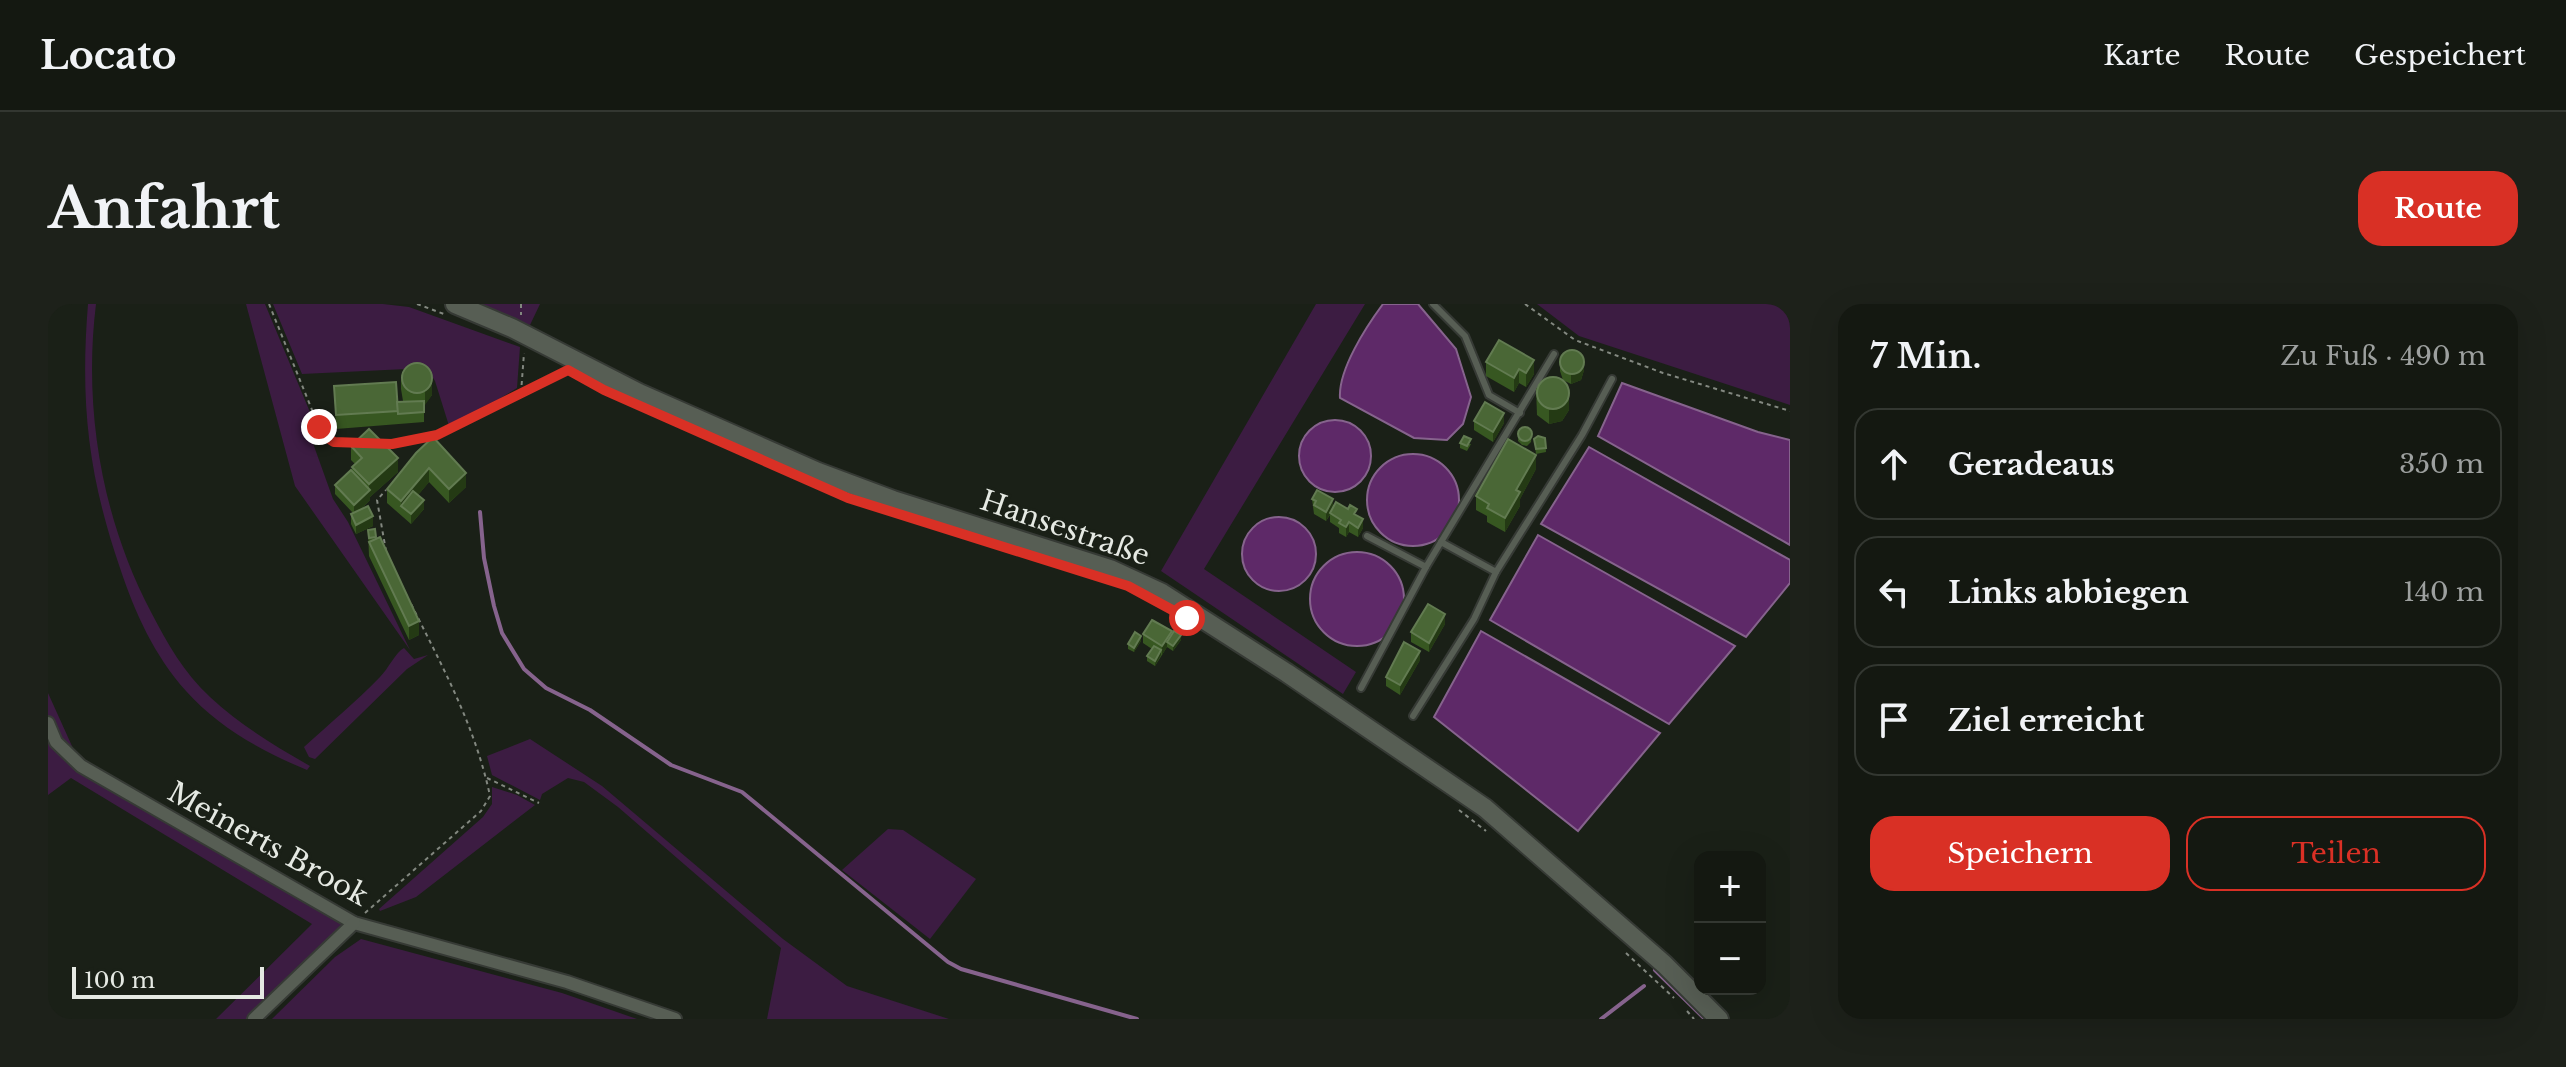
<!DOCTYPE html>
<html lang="de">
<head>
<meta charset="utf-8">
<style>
	body { margin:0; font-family:"Libre Baskerville",serif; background:#1d211a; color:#f1f3f6 }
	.controls { position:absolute; right:24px; bottom:24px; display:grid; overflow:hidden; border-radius:16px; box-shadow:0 8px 32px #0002 }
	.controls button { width:72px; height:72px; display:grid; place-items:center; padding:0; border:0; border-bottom:2px solid #333731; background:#141811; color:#f1f3f6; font:40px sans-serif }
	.scale { position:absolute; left:24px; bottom:20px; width:192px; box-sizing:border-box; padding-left:8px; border:4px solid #e5e9e3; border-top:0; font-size:22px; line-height:28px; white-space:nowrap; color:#e5e9e3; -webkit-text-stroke:6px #1a2017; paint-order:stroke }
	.stop { position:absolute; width:24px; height:24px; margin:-18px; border:6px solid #d93025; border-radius:50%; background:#fff }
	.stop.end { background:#d93025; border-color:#fff; box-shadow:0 2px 8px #0008 }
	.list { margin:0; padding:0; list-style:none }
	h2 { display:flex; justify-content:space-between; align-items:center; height:104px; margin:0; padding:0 32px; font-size:34px }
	h2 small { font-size:26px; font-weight:400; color:#9da09f }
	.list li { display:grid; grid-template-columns:52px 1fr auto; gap:24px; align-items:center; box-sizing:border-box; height:112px; margin:0 16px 16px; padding:0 16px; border:2px solid #333731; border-radius:24px }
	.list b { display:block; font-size:30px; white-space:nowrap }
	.list em { font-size:26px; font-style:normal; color:#9da09f }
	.actions { display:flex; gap:16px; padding:24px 32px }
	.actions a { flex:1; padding:18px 0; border:2px solid #d93025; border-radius:24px; text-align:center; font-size:28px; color:#d93025 }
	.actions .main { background:#d93025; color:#fff }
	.icon { flex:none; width:44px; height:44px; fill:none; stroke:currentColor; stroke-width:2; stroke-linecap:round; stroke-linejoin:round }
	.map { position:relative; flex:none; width:1742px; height:715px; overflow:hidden; border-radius:24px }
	header { display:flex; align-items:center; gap:48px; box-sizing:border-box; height:112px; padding:0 40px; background:#141811; border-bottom:2px solid #333731 }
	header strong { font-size:38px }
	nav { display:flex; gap:44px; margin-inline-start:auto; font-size:28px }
	.intro { display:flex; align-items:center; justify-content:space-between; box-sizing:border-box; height:192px; padding:0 48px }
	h1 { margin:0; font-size:56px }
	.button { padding:20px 36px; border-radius:24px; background:#d93025; color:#fff; font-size:28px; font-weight:700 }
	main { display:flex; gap:48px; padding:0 48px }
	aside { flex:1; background:#141811; border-radius:24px; box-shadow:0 8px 32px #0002 }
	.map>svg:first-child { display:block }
	.green { fill:#3c1c42 }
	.water { fill:#5e2968; stroke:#86638d; stroke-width:2 }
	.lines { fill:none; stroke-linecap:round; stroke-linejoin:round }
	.stream { stroke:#86638d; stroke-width:4 }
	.lane-casing { stroke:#363a35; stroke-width:10 }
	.street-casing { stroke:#363a35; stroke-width:16 }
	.secondary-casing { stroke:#363a35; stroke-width:22 }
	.path { stroke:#838880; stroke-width:2; stroke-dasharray:4 4; stroke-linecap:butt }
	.lane { stroke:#575e54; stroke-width:6 }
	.street { stroke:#575e54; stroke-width:12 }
	.secondary { stroke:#575e54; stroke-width:18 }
	.wall { fill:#375721 }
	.shaded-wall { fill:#243a14 }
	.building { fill:#4a6736; stroke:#627b51; stroke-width:2 }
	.route { stroke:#d93025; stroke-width:10 }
	.labels { text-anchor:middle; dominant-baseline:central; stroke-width:6; stroke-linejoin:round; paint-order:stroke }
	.street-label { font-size:28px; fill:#e5e9e3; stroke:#1a2017 }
</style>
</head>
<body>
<header>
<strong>Locato</strong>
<nav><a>Karte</a><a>Route</a><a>Gespeichert</a></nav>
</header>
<div class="intro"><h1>Anfahrt</h1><a class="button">Route</a></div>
<main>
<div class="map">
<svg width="1742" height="715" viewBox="0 0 1742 715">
	<rect width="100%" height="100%" fill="#1a2017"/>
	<g class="green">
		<path d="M40,0h8c-13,105 6,215 55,308 16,31 33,61 59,85 30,28 65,49 100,69l-3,4c-44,-18 -89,-43 -121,-79 -32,-36 -51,-78 -66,-123 -32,-93 -40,-166 -32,-264z"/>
		<path d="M198,0h19l52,125 -7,6 23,64 15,23 62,128 -115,-164z"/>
		<path d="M225,0h110l26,3 111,40 -3,41 -67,41 -15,-48 -8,-13 -125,6z"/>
		<path d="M428,0h64l-10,21z"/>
		<path d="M1268,0h49l-161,265 152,103 -13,22 -182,-123z"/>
		<path d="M1489,0h253v101l-211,-69z"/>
		<path d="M356,344l10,11 14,-4 -21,14 -92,90 -6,-2 -5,-10c25,-23 52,-45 76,-70 8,-8 16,-25 24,-29z"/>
		<path d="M0,389l33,73 273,157 -100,96h-38l96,-95 -241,-146 -23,17z"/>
		<path d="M482,435l72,47 181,153 64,47 102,33h-182l14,-71 -163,-141 -34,-25 -16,-4 -26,16 -2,6 -48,-25 -5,-19z"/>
		<path d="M444,483l25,8 18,10 -119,92 -36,14 -1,-2 104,-92 9,-13z"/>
		<path d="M840,525l15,1 73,49 -46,60 -88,-69z"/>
		<path d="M313,635l201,54 75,26h-365l63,-62z"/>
	</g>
	<g class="water">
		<path d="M1335,0h35l38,45 15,48 -8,27 -16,16 -33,-2 -74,-40c-2,-28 26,-71 43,-94z"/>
		<path d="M1574,79l136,49 32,8v105l-192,-109z"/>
		<circle cx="1287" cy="152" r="36"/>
		<path d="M1541,143l201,113v23l-44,54 -205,-113z"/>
		<circle cx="1365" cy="196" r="46"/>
		<circle cx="1231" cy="250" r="37"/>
		<path d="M1490,231l197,111 -66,78 -179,-104z"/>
		<circle cx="1309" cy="295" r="47"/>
		<path d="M1433,327l179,102 -82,98 -144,-114z"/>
	</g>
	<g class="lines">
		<g class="stream">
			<path d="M432,208l4,46 10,48 8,27 22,36 22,19 44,22 81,55 71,27 206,170 13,7 176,50"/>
			<path d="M1607,666l50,49"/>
			<path d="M1553,715l43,-33"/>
		</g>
		<defs>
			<g id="lane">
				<path d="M1385,0l32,32 24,59 31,18"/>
				<path d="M1319,232l59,31"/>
				<path d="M1393,238l55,30"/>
				<path d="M1313,384l65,-121 128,-213"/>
				<path d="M1365,412l61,-97 22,-47 86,-137 30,-56"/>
			</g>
			<g id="street">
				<path d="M0,419l8,19 25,24 273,157 213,59 108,37"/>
				<path d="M206,715l100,-96"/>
			</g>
			<path id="secondary" d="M407,0l57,24 127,65 179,79 75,28 217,69 52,24 125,80 198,135 179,156 55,55"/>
		</defs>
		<use href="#lane" class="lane-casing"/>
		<use href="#street" class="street-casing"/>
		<use href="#secondary" class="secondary-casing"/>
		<g class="path">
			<path d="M221,0l50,123 15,15 20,1"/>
			<path d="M369,0l27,10"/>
			<path d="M473,0v11"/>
			<path d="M1477,0l50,36 88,33 127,38"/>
			<path d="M473,89l3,-40"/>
			<path d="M386,134l130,-66"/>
			<path d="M333,140l56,-9"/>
			<path d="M338,247l-9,-51 9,-10"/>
			<path d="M439,474l52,25"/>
			<path d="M1411,506l27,21"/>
			<path d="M317,609l116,-102 9,-15c-15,-71 -49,-132 -81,-196"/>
			<path d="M1578,649l48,45"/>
			<path d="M1639,707l7,8"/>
		</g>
		<use href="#lane" class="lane"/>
		<use href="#street" class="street"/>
		<use href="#secondary" class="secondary"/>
	</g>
	<g class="wall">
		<path d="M1451,36l35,34 -8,13 -7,-4 -5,9 -28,-16v-14z"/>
		<path d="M1512,58l24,8 -3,10 -10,4 -8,-4 -3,-9z"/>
		<path d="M353,71l31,20 -8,10v17l-88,7 -2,-43 63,16h8l-2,-1 -2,-12z"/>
		<path d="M1488,84l33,22 -7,11 -13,3 -12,-9z"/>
		<path d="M1426,117l30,2 -11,19 -19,-12z"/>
		<path d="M1470,127l14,1 -1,10 -4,4 -5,-1 -4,-4z"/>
		<path d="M1497,134l1,14 -10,2 -2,-15z"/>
		<path d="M1412,139l11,1 -4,7 -7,-3z"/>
		<path d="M303,142l47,26 -28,25v3l-11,11 14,15 -17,8 -5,-10v-10l2,-1 -18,-19v-9l17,-14v-4l3,-3 -4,-4z"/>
		<path d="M368,149l50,34 -17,16 -20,-21 -11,13 6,14 -13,15 -24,-21v-14z"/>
		<path d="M1488,165l-16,30v7l-15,26 -18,-10v-6l-11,-6v-14z"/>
		<path d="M1264,195l45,16 6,13 -5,9 -9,-5 -3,5 -7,-4v-5l-9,-6v-7l-4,6 -12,-7z"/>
		<path d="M327,225l1,10 43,96 -10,5 -40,-84 -1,-26z"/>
		<path d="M1397,320l-16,28 -18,-10v-10z"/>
		<path d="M1095,330l29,1 9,5 -8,11 -6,-4 -12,19 -8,-5v-5l5,-7 -9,-6z"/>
		<path d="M1093,337l-7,11 -6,-3v-5z"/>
		<path d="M1372,356l-20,35 -14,-9v-9z"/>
	</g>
	<g class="shaded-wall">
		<path d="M1486,56v14l-8,13v-14z"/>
		<path d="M1536,57v9l-3,10 -10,4v-10z"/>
		<path d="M1471,65v14l-5,9v-14z"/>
		<path d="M384,77v14l-7,10v-14z"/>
		<path d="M1521,92v14l-7,11 -13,3v-14z"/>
		<path d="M1456,109v10l-11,19v-10z"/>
		<path d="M1488,151v14l-16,30v7l-15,26v-14l11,-28z"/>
		<path d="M350,154v14l-28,25v3l-16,15v-10l15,-14v-7z"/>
		<path d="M381,164v14l-23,28 -5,-4v9v-14z"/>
		<path d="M418,169v14l-17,16v-14z"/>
		<path d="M1285,195v10l-7,12v-9z"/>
		<path d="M376,196v9l-13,15v-10z"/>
		<path d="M325,212v10l-17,8v-9z"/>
		<path d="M1315,215v9l-5,9v-9z"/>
		<path d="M1301,218v10l-3,5v-10z"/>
		<path d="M1397,310v10l-16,28v-9z"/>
		<path d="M371,317v14l-10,5v-14z"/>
		<path d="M1124,327v9l-5,2v5l-5,8v-9z"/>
		<path d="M1133,331v5l-8,11v-5z"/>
		<path d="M1093,332v5l-7,11v-4z"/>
		<path d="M1113,346v5l-6,11v-5z"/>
		<path d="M1372,347v9l-20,35v-10z"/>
	</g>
	<g class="building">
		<path d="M1451,36l35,20 -8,13 -7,-4 -5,9 -28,-16z"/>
		<circle cx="1524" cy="58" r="12"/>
		<circle cx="369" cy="74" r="15"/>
		<circle cx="1505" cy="89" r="16"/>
		<path d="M348,78l2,29 -62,4 -2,-29z"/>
		<path d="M376,97v11l-26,2 -1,-12z"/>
		<path d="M1437,98l19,11 -11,19 -19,-11z"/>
		<circle cx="1477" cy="130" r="7"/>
		<path d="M321,125l29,29 -29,26 -17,-17 10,-9 -11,-12z"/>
		<path d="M1416,132l7,3 -4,7 -7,-3z"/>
		<path d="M1490,132l7,2 1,10 -10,1 -2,-10z"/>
		<path d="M385,133l33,36 -17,16 -20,-21 -28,33 -14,-12 29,-36z"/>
		<path d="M1460,135l28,16 -20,35 4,2 -15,26 -18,-10 2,-4 -13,-8z"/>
		<path d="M303,166l19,20 -16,15 -19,-20z"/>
		<path d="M1269,186l16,9 -7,13 -12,-7 2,-4 -4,-2z"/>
		<path d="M365,187l11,9 -13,14 -10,-8z"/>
		<path d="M1288,198l12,7 2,-4 7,4 -3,5 9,5 -5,9 -9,-6 -3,5 -7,-4 2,-3 -11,-7z"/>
		<path d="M320,202l5,10 -17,9 -5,-11z"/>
		<path d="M327,225l1,8 -7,1 -1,-8z"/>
		<path d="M332,233l39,84 -10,5 -40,-84z"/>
		<path d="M1380,300l17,10 -16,29 -18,-11z"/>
		<path d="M1104,316l20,11 -10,15 -19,-12z"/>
		<path d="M1126,327l7,4 -8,11 -6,-4z"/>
		<path d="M1087,328l6,4 -7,12 -6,-4z"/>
		<path d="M1356,338l16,9 -20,34 -14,-8z"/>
		<path d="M1106,342l7,4 -6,11 -8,-5z"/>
	</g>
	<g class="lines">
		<path class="route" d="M271,123l4,8 11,7 58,2 45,-9 131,-65 36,20 244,108 280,88 59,32"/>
	</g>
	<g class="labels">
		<g class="street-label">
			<text transform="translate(1017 224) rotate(19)">Hansestraße</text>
			<text transform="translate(220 540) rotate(29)">Meinerts Brook</text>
		</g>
	</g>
</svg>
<div class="controls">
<button>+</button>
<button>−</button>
</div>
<div class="scale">100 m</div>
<div class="stop" style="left:1139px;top:314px"></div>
<div class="stop end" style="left:271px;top:123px"></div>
</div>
<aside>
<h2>7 Min.<small>Zu Fuß · 490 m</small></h2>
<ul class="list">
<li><svg class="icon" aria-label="ahead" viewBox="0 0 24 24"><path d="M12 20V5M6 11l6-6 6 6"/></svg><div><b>Geradeaus</b></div><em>350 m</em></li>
<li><svg class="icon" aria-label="left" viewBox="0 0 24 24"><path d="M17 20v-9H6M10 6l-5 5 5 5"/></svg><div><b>Links abbiegen</b></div><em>140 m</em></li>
<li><svg class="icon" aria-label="arrive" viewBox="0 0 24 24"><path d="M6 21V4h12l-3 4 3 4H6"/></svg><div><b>Ziel erreicht</b></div></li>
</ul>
<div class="actions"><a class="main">Speichern</a><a>Teilen</a></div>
</aside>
</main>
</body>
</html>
